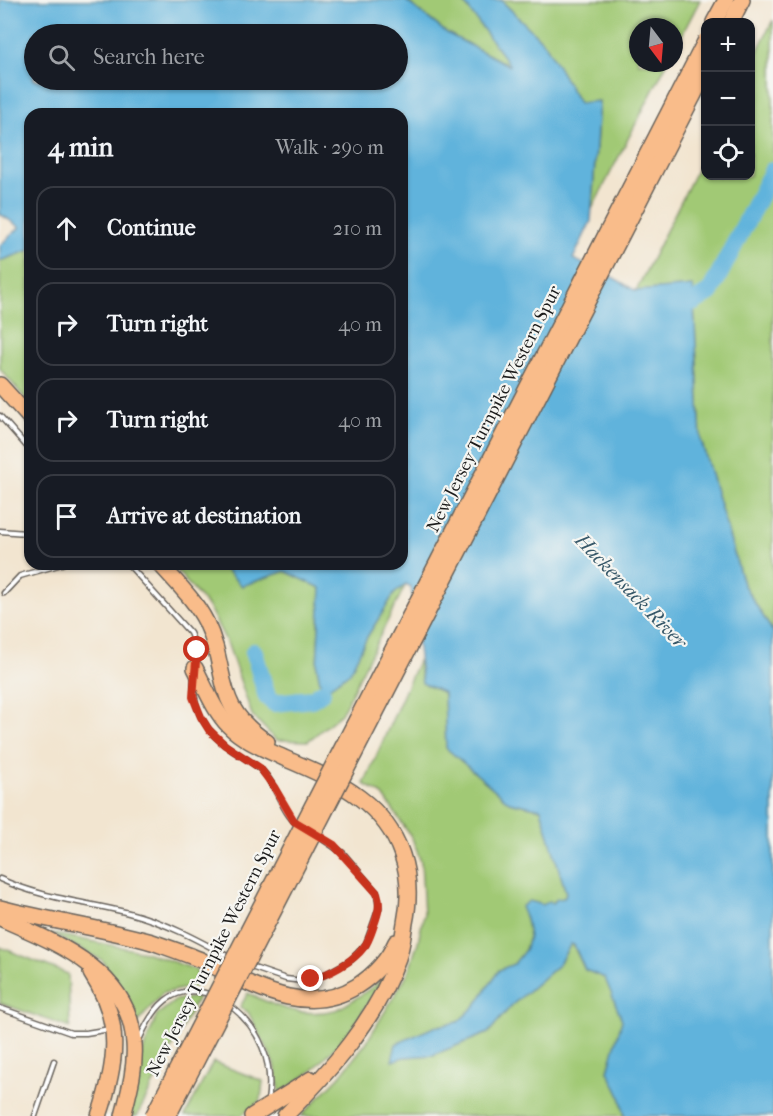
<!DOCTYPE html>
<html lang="en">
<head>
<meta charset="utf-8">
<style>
	body { margin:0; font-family:"IM FELL French Canon",serif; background:#242831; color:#f1f3f6 }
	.controls { position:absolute; right:18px; top:18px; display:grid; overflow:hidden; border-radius:12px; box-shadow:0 2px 4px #0004 }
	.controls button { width:54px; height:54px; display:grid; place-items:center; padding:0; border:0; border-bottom:2px solid #363941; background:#171b24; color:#f1f3f6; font:30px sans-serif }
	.compass { position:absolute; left:629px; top:18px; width:54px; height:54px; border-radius:50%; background:#171b24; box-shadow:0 2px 4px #0004; rotate:164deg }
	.stop { position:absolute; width:18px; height:18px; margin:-14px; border:4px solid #c8321e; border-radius:50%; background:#fff }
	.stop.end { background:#c8321e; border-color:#fff; box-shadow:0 2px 6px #0008 }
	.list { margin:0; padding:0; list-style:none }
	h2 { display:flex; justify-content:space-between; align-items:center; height:78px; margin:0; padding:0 24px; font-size:26px }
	h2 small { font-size:20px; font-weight:400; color:#9ea1a6 }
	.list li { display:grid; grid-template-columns:39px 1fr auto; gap:18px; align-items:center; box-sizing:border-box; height:84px; margin:0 12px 12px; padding:0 12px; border:2px solid #363941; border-radius:18px }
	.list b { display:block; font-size:22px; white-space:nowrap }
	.list em { font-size:20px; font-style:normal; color:#9ea1a6 }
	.icon { flex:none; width:33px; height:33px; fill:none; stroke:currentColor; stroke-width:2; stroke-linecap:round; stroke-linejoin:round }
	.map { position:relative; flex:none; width:773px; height:1116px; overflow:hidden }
	.search { position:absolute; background:#171b24; box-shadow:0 2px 4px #0004; left:24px; top:24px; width:384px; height:66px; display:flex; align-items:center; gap:15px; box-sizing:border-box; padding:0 21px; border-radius:33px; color:#9ea1a6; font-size:22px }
	.panel { position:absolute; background:#171b24; box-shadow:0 2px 4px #0004; left:24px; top:108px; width:384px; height:462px; border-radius:18px }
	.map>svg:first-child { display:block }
	.green { fill:#a1c975; stroke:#5e7248; stroke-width:1.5 }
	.water { fill:#60b3dc; stroke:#3e687c; stroke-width:1.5; fill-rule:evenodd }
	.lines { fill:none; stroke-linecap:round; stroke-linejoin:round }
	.river { stroke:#60b3dc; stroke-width:18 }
	.lane-casing { stroke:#67625b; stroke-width:7 }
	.highway-casing { stroke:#67625b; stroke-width:18 }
	.lane { stroke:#fff; stroke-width:4 }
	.highway { stroke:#f9bc8a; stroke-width:15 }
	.highway-bridge-casing { stroke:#67625b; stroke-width:18; stroke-linecap:butt }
	.highway-bridge { stroke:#f9bc8a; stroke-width:15 }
	.route { stroke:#c8321e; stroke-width:8 }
	.labels { text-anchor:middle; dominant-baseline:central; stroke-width:4.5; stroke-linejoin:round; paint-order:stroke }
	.street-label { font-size:18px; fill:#1c1c1c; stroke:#f6f6f2 }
	.water-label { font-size:20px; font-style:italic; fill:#375869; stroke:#f6f6f2 }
</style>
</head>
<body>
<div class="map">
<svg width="773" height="1116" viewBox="0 0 773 1116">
	<rect width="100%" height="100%" fill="#f6f6f2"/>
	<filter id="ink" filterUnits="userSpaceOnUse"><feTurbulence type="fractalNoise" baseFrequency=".0167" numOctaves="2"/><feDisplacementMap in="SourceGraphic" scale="12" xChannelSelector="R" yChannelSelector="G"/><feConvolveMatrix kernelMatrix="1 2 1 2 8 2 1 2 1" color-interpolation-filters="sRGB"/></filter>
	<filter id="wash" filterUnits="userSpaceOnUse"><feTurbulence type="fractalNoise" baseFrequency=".008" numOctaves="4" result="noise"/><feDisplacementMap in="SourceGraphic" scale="24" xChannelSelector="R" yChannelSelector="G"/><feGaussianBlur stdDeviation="1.35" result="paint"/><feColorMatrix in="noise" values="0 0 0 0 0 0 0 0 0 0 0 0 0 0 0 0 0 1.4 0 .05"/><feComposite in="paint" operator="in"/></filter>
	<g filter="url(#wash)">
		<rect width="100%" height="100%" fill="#f2e5d0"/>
		<g class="green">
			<path d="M406,0h56l50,67 -65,-34z"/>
			<path d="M501,0h199l-26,50v-23h-36v36h29l-75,146 7,-108 -20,2 -34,-59z"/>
			<path d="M773,20v612l-30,-48 -42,-144 -8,-154 -57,5 69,-138 1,23h44l1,-112z"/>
			<path d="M30,250v154l-30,-35v-108z"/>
			<path d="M171,564h49l22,22 43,-15 36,17 -4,79 6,24 27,-19 17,-35 27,-43 12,-10 -65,130 -33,27 -32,-1 -24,-25 -24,-70 -19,-37z"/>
			<path d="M418,661l4,22 22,10 2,55 63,54 32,7 25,84 -2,6 -20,6 -15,-4 -3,18 3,18 -4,13 -11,14 -15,6 -23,35 -18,17 -24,5 -38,17 -3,16 11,-3 29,-2 55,-22 23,-27 47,-41 13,-21 2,1 12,25 20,8 18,42 -15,51 12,25 5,20h-324l38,-39 27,-34 42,-70 10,-31 6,-28 -3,-52 -9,-24 -29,-43 -19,-11z"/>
			<path d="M50,933l95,19 52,18v16l-34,7 -26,30 -11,-27 -24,-36z"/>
			<path d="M0,947l68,27 2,54 -70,-25z"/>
			<path d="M383,980l-34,53 -37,38 -32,22 -5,-29 -27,-52 -8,-5 8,-14c28,14 54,25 87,17 11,-3 36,-23 48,-30z"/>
			<path d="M198,997l-61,119h-10l13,-57 17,-44 19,-15z"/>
			<path d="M213,1062l50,19 -2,19 -20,16h-56z"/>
		</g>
		<path class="water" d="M0,0h405l42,33 63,33 -48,-66h39l44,44 34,59 20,-2 -8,120 -18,38 41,19 22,13 57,-5 8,154 42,144 30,48v484h-148l-5,-20 -12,-25 14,-51 -17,-42 -20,-8 -11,-25 -3,-1 -13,21 -47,41 -23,27 -55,22 -29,2 -12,4 4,-17 38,-17 24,-5 18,-17 23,-35 15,-6 11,-14 4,-13 -3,-18 -5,-12 8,-6 14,4 6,-4 3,2 5,-4 7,-1 2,-5 -25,-84 -32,-7 -63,-54 -2,-55 -22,-10 -11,-96 -5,-3 -12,10 -27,43 -17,35 -28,20 -5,-25 4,-79 -36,-17 -43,15 -22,-22h182v-450h-372v136l-30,11v-16l20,-18 -20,-13zM34,34h364v46h-364z"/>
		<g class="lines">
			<g class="river">
				<path d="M694,302l16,-10 63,-122"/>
				<path d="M254,652l13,45 7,6 38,-4 10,-7"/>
			</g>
		</g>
	</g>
	<g filter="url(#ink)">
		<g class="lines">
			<defs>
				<g id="lane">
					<path d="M0,416l30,34"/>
					<path d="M0,531l26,2"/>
					<path d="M128,564l62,69 7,17 -2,13"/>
					<path d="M4,593l16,-17 42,-12"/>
					<path d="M194,676c-3,33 11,56 38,74 12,8 25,14 34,25 12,15 17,39 32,50"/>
					<path d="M0,879c41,19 86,23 129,34 36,9 69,27 102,45"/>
					<path d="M248,966l38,13 17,2 21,-6 27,-15 15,-16 13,-36 -2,-15 -34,-40 -25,-17"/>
					<path d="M229,1005c31,22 45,58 39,96"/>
					<path d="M0,1008l71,25h15l24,-4"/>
					<path d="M139,1040c14,-32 33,-59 73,-45"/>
					<path d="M35,1116l19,-55"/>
				</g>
				<g id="highway">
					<path d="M714,22l12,-22"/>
					<path d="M731,22l11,-22"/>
					<path d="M0,385l30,33"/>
					<path d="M160,564c16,18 35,36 46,58 24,50 5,83 61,120"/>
					<path d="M195,668c10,19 19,43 34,58 15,15 36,23 55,32 26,11 54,23 76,40 41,31 55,76 45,125 -2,12 -3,24 -7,35 -22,62 -68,113 -113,158"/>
					<path d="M0,908c50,13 102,20 152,34 17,6 35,12 51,19 48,23 102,58 154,25 17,-11 31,-26 39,-44"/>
					<path d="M0,918c57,25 130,53 134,125 2,25 -5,49 -11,73"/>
					<path d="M91,973c32,49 26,90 8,143"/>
					<path d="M252,1116l59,-37"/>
				</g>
			</defs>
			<use href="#lane" class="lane-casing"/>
			<use href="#highway" class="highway-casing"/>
			<use href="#lane" class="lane"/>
			<use href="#highway" class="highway"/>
			<defs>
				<g id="highway-bridge">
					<path d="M153,1116l553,-1076"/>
					<path d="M168,1116l538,-1045"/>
				</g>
			</defs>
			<use href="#highway-bridge" class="highway-bridge-casing"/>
			<use href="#highway-bridge" class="highway-bridge"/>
		</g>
	</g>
	<g class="lines" filter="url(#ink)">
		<path class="route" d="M197,650l-4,47 8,20 8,13 16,15 35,23 14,19 20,34 40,24 43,48c4,11 1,21 -3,32 -3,8 -5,16 -10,22 -11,15 -36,28 -53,32"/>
	</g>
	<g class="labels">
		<g class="street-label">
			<text transform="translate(494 409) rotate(-63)">New Jersey Turnpike Western Spur</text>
			<text transform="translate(214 953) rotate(-63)">New Jersey Turnpike Western Spur</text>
		</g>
		<g class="water-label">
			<text transform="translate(631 591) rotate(46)">Hackensack River</text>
		</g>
	</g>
</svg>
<div class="controls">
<button>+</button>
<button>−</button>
<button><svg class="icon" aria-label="locate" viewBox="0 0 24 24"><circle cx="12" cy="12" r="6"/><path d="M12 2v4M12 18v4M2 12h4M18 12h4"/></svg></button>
</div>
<svg class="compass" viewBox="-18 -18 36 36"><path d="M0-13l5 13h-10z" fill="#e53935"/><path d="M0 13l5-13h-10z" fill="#9ea1a6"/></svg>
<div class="stop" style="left:197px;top:650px"></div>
<div class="stop end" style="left:311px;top:979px"></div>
<div class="search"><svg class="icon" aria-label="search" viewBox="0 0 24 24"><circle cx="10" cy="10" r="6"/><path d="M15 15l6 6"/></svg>Search here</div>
<section class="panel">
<h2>4 min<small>Walk · 290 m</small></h2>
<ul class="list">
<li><svg class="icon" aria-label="ahead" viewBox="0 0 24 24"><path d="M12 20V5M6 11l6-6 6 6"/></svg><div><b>Continue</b></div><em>210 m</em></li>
<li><svg class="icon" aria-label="right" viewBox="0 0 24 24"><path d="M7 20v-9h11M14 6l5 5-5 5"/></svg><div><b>Turn right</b></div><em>40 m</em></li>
<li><svg class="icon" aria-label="right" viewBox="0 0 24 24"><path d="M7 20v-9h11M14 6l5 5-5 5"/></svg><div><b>Turn right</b></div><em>40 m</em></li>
<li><svg class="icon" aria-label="arrive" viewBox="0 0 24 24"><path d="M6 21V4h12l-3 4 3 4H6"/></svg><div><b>Arrive at destination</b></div></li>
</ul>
</section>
</div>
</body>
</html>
